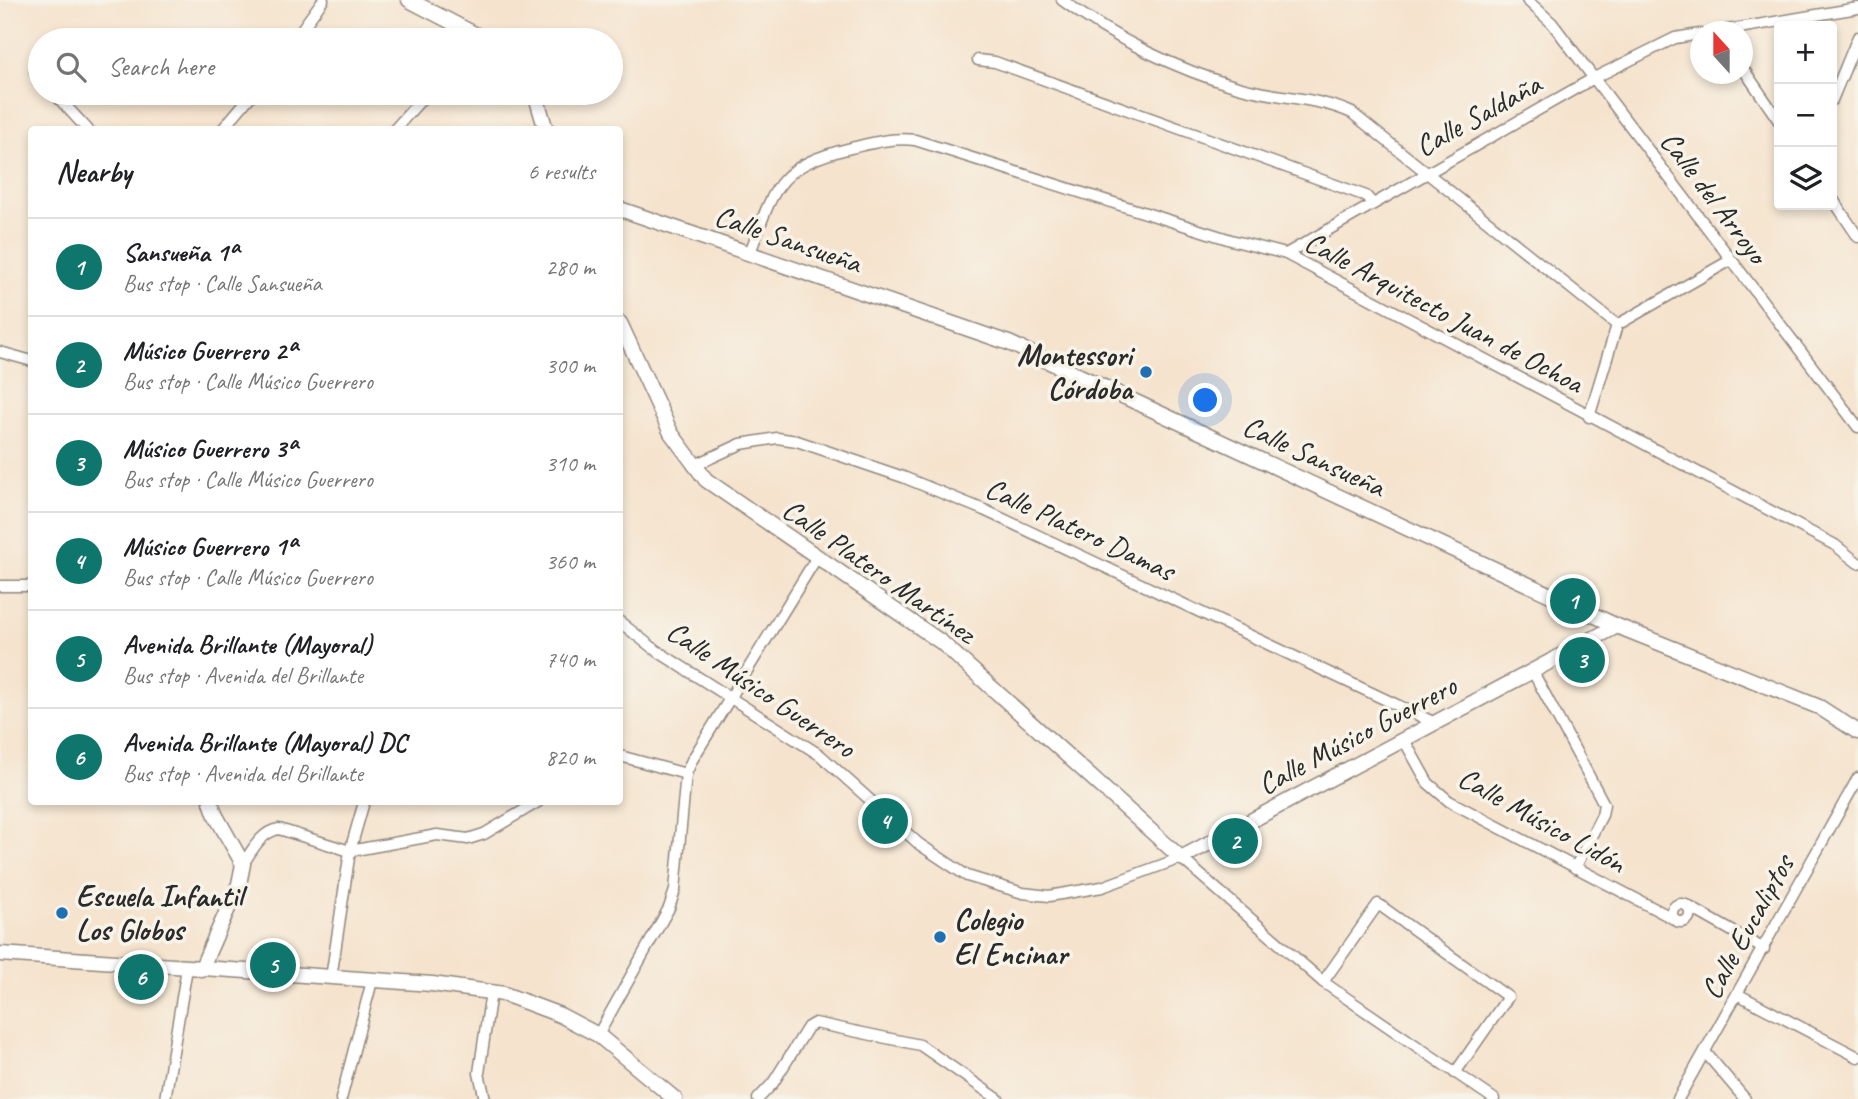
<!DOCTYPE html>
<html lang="en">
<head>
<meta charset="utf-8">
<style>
	body { margin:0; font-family:Caveat,sans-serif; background:#f6f6f6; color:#202124 }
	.controls { position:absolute; right:21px; top:21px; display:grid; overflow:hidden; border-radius:7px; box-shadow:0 4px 10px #0003 }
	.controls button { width:63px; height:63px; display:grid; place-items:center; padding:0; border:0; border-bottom:2px solid #e0e0e0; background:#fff; color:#202124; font:35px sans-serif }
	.compass { position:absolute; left:1690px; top:21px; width:63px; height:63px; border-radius:50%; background:#fff; box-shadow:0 4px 10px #0003; rotate:339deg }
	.you { position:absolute; left:1206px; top:401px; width:24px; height:24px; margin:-18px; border:5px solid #fff; border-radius:50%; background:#1a73e8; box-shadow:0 0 0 10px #1a73e833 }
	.badge { display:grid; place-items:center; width:46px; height:46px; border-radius:50%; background:#0f766e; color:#fff; font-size:23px; font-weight:700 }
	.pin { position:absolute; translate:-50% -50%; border:4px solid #fff; box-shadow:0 2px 7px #0006 }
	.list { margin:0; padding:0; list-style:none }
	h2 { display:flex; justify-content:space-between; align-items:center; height:91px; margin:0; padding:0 28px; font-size:30px }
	h2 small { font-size:23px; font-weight:400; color:#757577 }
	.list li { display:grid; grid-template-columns:46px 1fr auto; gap:21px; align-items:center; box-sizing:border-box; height:98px; padding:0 28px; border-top:2px solid #e0e0e0 }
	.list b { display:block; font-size:26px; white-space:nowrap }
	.list p { margin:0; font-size:23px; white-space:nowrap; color:#757577 }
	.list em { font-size:23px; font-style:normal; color:#757577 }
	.icon { flex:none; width:38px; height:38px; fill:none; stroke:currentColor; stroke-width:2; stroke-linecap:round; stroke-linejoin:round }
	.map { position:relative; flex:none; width:1858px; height:1099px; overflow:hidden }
	.search { position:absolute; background:#fff; box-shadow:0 4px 10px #0003; left:28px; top:28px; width:595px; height:77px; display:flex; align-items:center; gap:18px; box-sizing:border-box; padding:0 24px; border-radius:38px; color:#757577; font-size:26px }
	.panel { position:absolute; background:#fff; box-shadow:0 4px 10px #0003; left:28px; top:126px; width:595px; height:679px; border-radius:7px }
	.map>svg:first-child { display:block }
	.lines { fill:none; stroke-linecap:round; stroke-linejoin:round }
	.street-casing { stroke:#90877c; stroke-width:13 }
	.secondary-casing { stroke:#90877c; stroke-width:17 }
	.street { stroke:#fff; stroke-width:10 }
	.secondary { stroke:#fff; stroke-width:14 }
	.poi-dot { fill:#1f6fb2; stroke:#f7f3e8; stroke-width:2.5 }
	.labels { text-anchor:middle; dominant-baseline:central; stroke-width:7; stroke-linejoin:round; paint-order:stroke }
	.street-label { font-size:30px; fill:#2b2b2b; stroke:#f7f3e8 }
	.poi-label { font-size:30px; font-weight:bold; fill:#2b2b2b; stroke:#f7f3e8; text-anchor:start }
</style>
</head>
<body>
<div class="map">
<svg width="1858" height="1099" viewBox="0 0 1858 1099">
	<rect width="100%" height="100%" fill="#f7f3e8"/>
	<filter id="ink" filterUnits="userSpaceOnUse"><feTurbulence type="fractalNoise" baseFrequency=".0143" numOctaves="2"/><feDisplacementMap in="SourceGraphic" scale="14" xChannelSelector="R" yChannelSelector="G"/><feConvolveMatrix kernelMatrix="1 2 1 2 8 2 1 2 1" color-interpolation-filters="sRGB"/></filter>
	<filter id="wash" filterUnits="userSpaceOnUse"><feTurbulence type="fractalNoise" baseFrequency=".00686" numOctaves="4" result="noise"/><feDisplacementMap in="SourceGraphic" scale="28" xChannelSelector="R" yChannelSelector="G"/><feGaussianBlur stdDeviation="1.57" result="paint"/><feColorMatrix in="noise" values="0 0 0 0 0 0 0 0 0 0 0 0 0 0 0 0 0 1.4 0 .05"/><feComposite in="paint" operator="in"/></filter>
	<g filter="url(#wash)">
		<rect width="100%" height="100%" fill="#f5e3cd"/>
	</g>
	<g filter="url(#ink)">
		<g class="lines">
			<defs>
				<g id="street">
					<path d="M1062,0c51,38 115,70 176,87 37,11 80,10 114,26l265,212"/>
					<path d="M1527,0l25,23 306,404"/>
					<path d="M1715,32l143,-24"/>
					<path d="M294,40l29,-40"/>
					<path d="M978,60l17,2 371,134 6,7"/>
					<path d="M1742,67l37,54"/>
					<path d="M35,72l5,6"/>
					<path d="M54,93l34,37"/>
					<path d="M1832,100l26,-63"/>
					<path d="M222,130l31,-37"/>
					<path d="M394,130l33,-37"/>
					<path d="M1832,198l26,39"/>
					<path d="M750,253c24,-66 27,-87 101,-105 21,-5 42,-11 64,-8l316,100 55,14 549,291 23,18"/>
					<path d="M1286,254l308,-176 81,-40 25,-4"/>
					<path d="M0,352l32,9"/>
					<path d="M1589,417l28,-92 114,-65"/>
					<path d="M693,466l48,-22 36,-6 20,3 106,36 81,33 451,213"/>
					<path d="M0,586h32"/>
					<path d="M620,622l34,27 166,106 99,89 48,32 56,17 26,3 53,-9 79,-29 142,124 171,117"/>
					<path d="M1533,672l71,132 -2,11 -27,53"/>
					<path d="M1404,740l24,43 21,18 229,120"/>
					<path d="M620,756l66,18"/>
					<path d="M243,864c10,-15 18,-32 36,-35l71,22 87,-16 31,4 16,-5 54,-32"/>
					<circle cx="1681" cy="913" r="9"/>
					<path d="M1686,905l78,44"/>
					<path d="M331,978l19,-127 14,-49"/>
					<path d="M1323,982l55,-78 130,93 -53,76"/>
					<path d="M1739,995l119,62"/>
					<path d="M598,1035l71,-127 6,-18 11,-116 6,-14 125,-203"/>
					<path d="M1705,1052l40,47"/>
					<path d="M165,1099l22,-131"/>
					<path d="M341,1099l31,-118"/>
					<path d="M485,1099l-6,-26 12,-81"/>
					<path d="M758,1099l15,-16 35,-56 7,-4 105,22 78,54"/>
					<path d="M1678,1099l180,-321"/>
				</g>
				<g id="secondary">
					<path d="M409,0l77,40"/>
					<path d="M535,93l11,37"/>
					<path d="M620,209l389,134 608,283 202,81 39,25"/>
					<path d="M620,323l51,110 35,47 235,162 240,216 436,-232"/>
					<path d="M0,954l432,30 72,10 56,21 38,20 77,64"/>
					<path d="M201,969l38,-85 4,-20 -27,-48 -5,-14"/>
				</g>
			</defs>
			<use href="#street" class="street-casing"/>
			<use href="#secondary" class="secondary-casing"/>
			<use href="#street" class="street"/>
			<use href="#secondary" class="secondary"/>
		</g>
	</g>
	<g class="poi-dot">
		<circle cx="1146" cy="372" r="7"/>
		<circle cx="62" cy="913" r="7"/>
		<circle cx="940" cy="937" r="7"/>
	</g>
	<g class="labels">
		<g class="street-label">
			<text transform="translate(1478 115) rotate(-29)">Calle Saldaña</text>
			<text transform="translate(1714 197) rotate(53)">Calle del Arroyo</text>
			<text transform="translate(788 239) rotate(19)">Calle Sansueña</text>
			<text transform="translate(1444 312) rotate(28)">Calle Arquitecto Juan de Ochoa</text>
			<text transform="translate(1314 456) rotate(25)">Calle Sansueña</text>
			<text transform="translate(1080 529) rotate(25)">Calle Platero Damas</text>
			<text transform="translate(879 571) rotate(35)">Calle Platero Martínez</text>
			<text transform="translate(761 689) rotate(34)">Calle Músico Guerrero</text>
			<text transform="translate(1357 735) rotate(-28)">Calle Músico Guerrero</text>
			<text transform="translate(1542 820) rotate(29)">Calle Músico Lidón</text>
			<text transform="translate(1747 927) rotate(-61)">Calle Eucaliptos</text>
		</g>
		<g class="poi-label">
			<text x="1132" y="355" text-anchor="end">Montessori<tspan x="1132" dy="34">Córdoba</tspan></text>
			<text x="76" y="896">Escuela Infantil<tspan x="76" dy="34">Los Globos</tspan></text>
			<text x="954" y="920">Colegio<tspan x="954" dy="34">El Encinar</tspan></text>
		</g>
	</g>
</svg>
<div class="controls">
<button>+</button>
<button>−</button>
<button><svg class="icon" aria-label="layers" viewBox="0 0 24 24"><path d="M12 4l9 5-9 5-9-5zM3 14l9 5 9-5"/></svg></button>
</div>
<svg class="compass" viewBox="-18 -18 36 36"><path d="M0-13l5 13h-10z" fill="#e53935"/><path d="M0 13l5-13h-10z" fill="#757577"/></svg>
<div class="you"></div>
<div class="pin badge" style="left:1573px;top:601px">1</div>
<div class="pin badge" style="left:1235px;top:841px">2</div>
<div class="pin badge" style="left:1582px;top:660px">3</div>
<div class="pin badge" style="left:885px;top:821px">4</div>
<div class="pin badge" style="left:273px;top:965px">5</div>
<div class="pin badge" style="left:141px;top:977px">6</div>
<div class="search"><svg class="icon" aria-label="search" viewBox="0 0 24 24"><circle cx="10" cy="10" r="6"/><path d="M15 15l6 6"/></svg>Search here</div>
<section class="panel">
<h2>Nearby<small>6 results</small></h2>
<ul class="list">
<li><span class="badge">1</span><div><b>Sansueña 1ª</b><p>Bus stop · Calle Sansueña</p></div><em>280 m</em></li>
<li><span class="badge">2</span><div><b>Músico Guerrero 2ª</b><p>Bus stop · Calle Músico Guerrero</p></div><em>300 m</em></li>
<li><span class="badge">3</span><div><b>Músico Guerrero 3ª</b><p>Bus stop · Calle Músico Guerrero</p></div><em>310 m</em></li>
<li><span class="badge">4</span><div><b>Músico Guerrero 1ª</b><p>Bus stop · Calle Músico Guerrero</p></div><em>360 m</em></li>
<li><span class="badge">5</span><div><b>Avenida Brillante (Mayoral)</b><p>Bus stop · Avenida del Brillante</p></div><em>740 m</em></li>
<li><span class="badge">6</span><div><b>Avenida Brillante (Mayoral) DC</b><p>Bus stop · Avenida del Brillante</p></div><em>820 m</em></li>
</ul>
</section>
</div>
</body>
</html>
